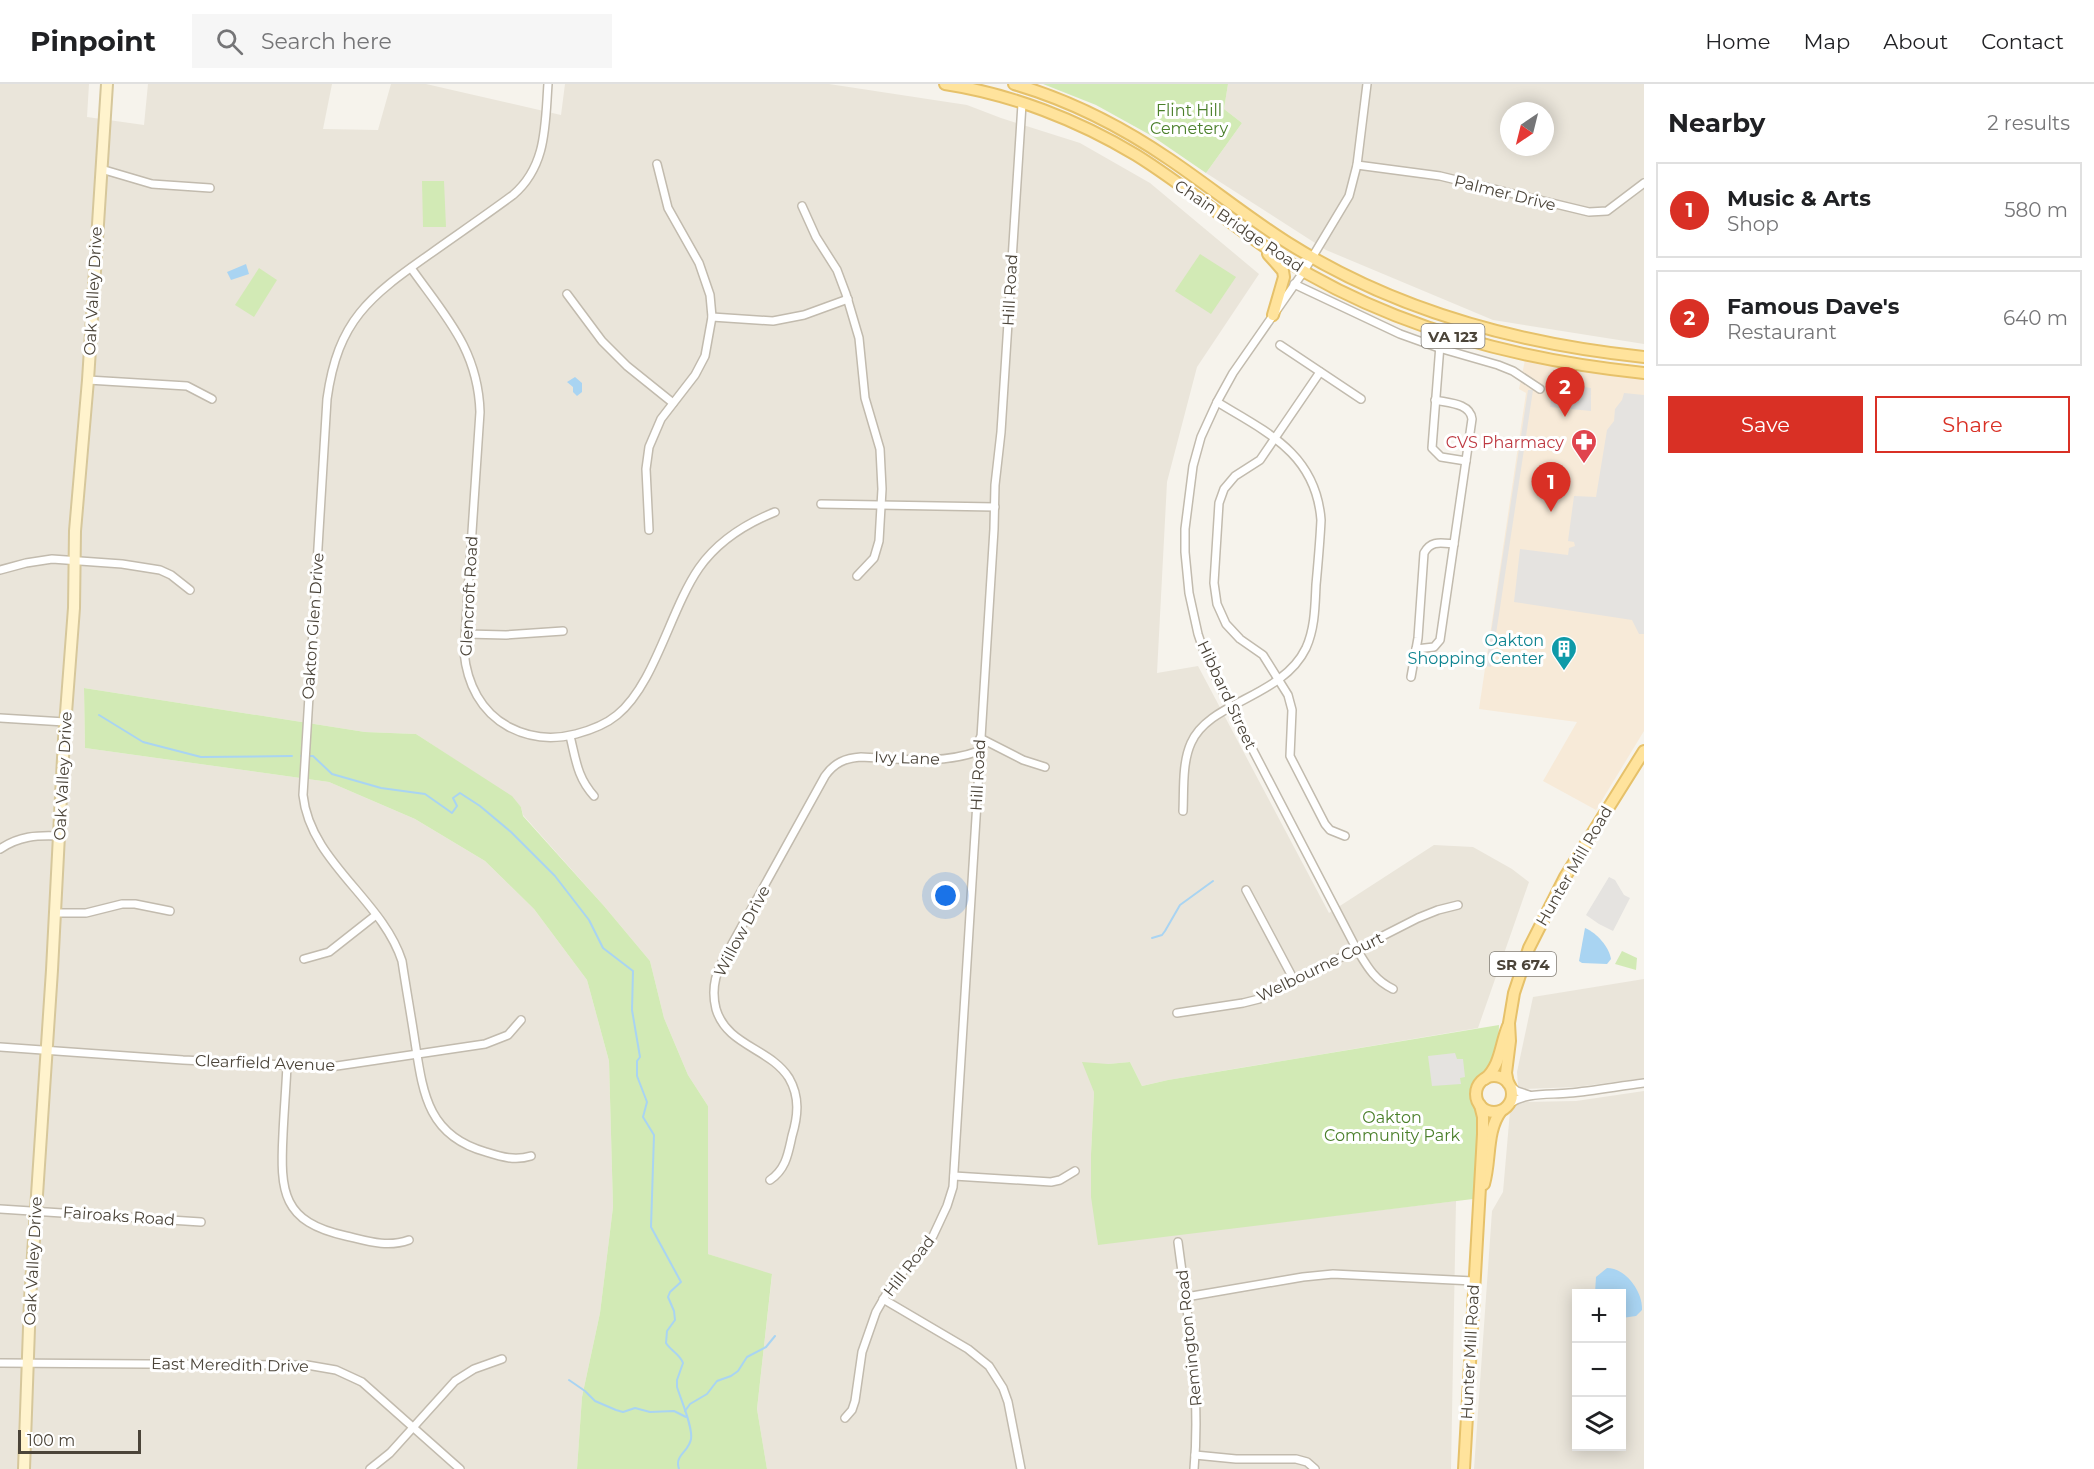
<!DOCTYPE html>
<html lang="en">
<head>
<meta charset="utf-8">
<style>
	body { margin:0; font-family:Montserrat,sans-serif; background:#f6f6f6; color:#202124 }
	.controls { position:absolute; right:18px; bottom:18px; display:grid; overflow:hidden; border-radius:0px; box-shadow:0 3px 15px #0003 }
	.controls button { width:54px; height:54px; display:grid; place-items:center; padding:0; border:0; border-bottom:2px solid #e0e0e0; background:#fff; color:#202124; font:30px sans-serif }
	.compass { position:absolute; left:1500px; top:18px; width:54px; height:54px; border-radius:50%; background:#fff; box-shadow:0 3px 15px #0003; rotate:215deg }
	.scale { position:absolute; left:18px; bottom:15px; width:123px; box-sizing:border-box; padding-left:6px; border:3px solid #4b4439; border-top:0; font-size:16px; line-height:21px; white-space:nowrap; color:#4b4439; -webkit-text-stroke:4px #fff; paint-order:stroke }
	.you { position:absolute; left:946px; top:812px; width:21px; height:21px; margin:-15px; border:4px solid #fff; border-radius:50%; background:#1a73e8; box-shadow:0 0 0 9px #1a73e833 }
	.badge { display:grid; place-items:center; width:39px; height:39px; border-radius:50%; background:#d93025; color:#fff; font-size:20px; font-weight:700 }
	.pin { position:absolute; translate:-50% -50px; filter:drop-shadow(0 2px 3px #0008) }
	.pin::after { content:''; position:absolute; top:32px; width:21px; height:18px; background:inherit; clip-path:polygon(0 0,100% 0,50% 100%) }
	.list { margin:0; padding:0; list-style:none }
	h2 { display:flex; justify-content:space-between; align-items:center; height:78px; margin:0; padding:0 24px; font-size:26px }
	h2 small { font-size:20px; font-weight:400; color:#757577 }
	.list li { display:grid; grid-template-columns:39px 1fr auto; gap:18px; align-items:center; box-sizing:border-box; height:96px; margin:0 12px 12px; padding:0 12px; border:2px solid #e0e0e0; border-radius:0px }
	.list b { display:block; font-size:22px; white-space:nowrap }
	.list p { margin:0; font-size:20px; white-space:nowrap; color:#757577 }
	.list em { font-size:20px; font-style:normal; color:#757577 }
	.actions { display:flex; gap:12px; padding:18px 24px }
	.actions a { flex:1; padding:14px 0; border:2px solid #d93025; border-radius:0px; text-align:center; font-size:21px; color:#d93025 }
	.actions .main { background:#d93025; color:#fff }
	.icon { flex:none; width:33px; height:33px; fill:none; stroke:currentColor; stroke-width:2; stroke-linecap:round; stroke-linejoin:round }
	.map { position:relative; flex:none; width:1644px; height:1385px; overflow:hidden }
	header { display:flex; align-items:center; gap:36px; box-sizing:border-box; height:84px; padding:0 30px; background:#fff; border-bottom:2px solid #e0e0e0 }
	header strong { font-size:28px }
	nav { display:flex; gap:33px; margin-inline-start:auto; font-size:21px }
	.search { width:420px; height:54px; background:#f6f6f6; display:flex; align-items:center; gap:15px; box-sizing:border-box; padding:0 21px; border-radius:0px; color:#757577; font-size:22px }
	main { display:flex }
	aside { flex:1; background:#fff }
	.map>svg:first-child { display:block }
	.residential { fill:#eae5da; fill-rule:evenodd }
	.commercial { fill:#f7ead8 }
	.green { fill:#d2eab5 }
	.parking { fill:#e5e3e0 }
	.water { fill:#a9d4f2 }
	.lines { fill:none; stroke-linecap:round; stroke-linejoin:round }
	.stream { stroke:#a9d4f2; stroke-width:2 }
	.street-casing { stroke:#c2bbae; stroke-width:10 }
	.secondary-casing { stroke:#d6c79b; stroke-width:14 }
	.primary-casing { stroke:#e6c16a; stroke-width:14 }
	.street { stroke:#fff; stroke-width:7 }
	.secondary { stroke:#fff3cd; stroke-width:10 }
	.primary { stroke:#ffe39c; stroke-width:10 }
	.labels { text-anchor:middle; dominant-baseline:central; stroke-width:6; stroke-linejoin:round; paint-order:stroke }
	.shield { fill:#fff; stroke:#817c74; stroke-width:1.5 }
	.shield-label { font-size:15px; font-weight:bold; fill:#4b4439 }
	.park-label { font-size:16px; fill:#4a7f2a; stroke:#fff }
	.street-label { font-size:16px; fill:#4b4439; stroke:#fff }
	.health-label { font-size:16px; fill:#be3a42; stroke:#fff; text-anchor:end }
	.culture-label { font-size:16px; fill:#0d838f; stroke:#fff; text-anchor:end }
</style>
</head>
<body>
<header>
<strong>Pinpoint</strong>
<div class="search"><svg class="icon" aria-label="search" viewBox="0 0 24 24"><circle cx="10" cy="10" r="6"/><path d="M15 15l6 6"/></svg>Search here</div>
<nav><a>Home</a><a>Map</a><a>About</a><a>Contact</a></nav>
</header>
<main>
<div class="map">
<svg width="1644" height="1385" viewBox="0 0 1644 1385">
	<rect width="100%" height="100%" fill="#f6f3ec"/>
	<g class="residential">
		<path d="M0,0h89l-2,33 57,8 4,-41h184l-9,45 55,1 13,-46h35l135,31 4,-31h264l138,21 34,13 79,25 70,40 109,91 -62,93 -30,115 -10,191 41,-7 131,247 105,-68 39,2 39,22 17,13 -51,146 -310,52 -26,6 -12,-24 -22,2 -14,28 -3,62 7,90 358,-43 -5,268h-684l-10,-60 15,-134 -64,-21v-148l-20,-31 -24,-57 -14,-57 -46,-55 -81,-91 -2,-8 -9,-10 -96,-63 -51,-2 -281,-44 1,60 244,34 86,37 70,42 49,48 53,71 22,81 4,146 -13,106 -18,84 -5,72h-577z"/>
		<path d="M1228,0h416v260l-151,-24 -167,-70 -120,-77 36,-50 -18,-14zM1509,27h36v36h-36z"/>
		<path d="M1644,895v99l-68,9 -52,2 -6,-3 -1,-14 16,-75z"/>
		<path d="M1644,1007v378h-170l18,-258 11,-19 7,-81 6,-6 7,-3 53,-1zM1576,1210h46v152h-46z"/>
	</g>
	<path class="commercial" d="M1525,276l71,13 48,6v352l-48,79 -53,-29 34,-59 -98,-13 47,-316 -7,-4z"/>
	<g class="green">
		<path d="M1043,0h185l-4,25 18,14 -36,50 -54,-37 -56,-31z"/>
		<path d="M422,97h22l2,46h-23z"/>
		<path d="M1200,170l36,23 -25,37 -36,-23z"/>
		<path d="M259,184l18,12 -23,37 -19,-12z"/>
		<path d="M84,604l281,44 51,2 96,62 9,11 2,9 81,90 46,55 14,57 24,57 20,31v148l64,20 -15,135 10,60h-190l5,-72 18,-84 13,-106 -4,-146 -22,-81 -53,-71 -49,-48 -70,-42 -86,-37 -244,-34z"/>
		<path d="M1622,867l15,7 -1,12 -21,-6z"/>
		<path d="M1499,941l-1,22 -12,27 -11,8 -2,19 5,7 4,16 -9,75 -375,46 -7,-48v-43l3,-62 -12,-30 26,2 22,-2 12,24 26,-6z"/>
	</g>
	<g class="parking">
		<path d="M1558,299l33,5v23l-41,-4 1,-7 7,-9z"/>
		<path d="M1528,306h5l-42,277 -5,-1z"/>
		<path d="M1624,309l20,2v239h-5l-7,-14 -118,-18 6,-53 48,6 1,-7 6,-2 -1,-4 -6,-1 6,-45 22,1 11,-67 7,-9 1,-12 7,-9z"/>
		<path d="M1609,793l6,3 9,15 6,3 -17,33 -14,-7 -13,-9z"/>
		<path d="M1455,969l2,6h6l2,18 -5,1 1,6 -29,2 -4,-30z"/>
	</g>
	<g class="water">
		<path d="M246,180l3,10 -18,6 -4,-8z"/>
		<path d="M575,293l7,6v9l-5,4 -4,-4v-5l-6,-5z"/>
		<path d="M1585,844c12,5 24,19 26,31l-4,5 -25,-1 -3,-2z"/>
		<path d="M1607,1184c19,0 36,24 35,42l-6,6 -14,2v-24l-27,-1 1,-16z"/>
	</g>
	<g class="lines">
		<g class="stream">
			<path d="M99,631l44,27 58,15 91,-1"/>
			<path d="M301,672h12l19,18 49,14 44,6 27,19 5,-7 -4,-8 7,-5 20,13 31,26 44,44 34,44 14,28 30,23 -1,39 8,47 -3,4v15l10,26 -4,15 11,18 -3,92 30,55 -11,10 -2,5 6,14 1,9 -8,11 -1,12c5,8 14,11 17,20l-6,17v7c4,13 16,40 14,52 -2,13 -17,16 -12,30"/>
			<path d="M1152,854l10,-3 3,-4 15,-26 33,-24"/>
			<path d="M569,1296l16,11 10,10 21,9 7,2 12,-4 15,4 24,-1 12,6"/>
			<path d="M685,1327l5,-7 17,-10 10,-13 14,-5 7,-5 9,-14 19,-10 9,-11"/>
		</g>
		<defs>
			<g id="street">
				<path d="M1367,0l-10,81 -8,31 -45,75 -71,102 -16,29 -16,35 -8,29 -8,63v23l4,41 9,41 7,21 26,53 125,240c11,18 18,32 37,41"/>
				<path d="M1357,81l83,11 149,36 18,-1 37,-28"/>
				<path d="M101,85l51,15 58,4"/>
				<path d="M802,122l14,31 21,33 9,24 13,44 6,60 15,51 2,40 -3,52 -5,17 -17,18"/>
				<path d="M411,184c34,48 67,81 69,144l-16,240c3,32 17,60 45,75 21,11 44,13 67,7 15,-4 29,-9 41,-19 38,-31 53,-105 82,-147 19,-27 46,-44 76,-56"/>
				<path d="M1294,200l106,50 39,14 59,17 15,6 27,18"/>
				<path d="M567,210l35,47 25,25 46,37"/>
				<path d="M712,233l61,4 31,-6 44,-16"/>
				<path d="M1441,248l-9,116 9,9 25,4"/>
				<path d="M1280,261l81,54"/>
				<path d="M1320,288l-60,88 -25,16 -11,13 -5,14 -5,80 3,21 9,20 14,15 23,16 25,40 4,15 -2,46 35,68 5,6 15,6"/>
				<path d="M88,296l99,6 25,13"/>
				<path d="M821,420l174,3"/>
				<path d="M649,446l-3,-61 3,-22 12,-28 34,-44 10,-19 7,-39 -2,-22 -11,-32 -31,-55 -11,-44"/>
				<path d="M0,486l26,-7 26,-4 70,5 38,6 11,5 19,15"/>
				<path d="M466,550l40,1 57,-4"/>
				<path d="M1416,565l18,-2 6,-7 32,-221c-2,-16 -24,-16 -37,-19"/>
				<path d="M1411,593l7,-39 6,-85c7,-13 17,-10 30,-9"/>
				<path d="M0,634l65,4"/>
				<path d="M570,652c6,24 7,41 24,60"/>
				<path d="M980,654l43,22 22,7"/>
				<path d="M1183,727c1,-21 -1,-48 8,-68 18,-42 91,-45 115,-95 9,-20 9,-42 10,-63 2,-22 4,-43 5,-65 -5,-66 -54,-88 -104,-118"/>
				<path d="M0,765c19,-13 37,-14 59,-13"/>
				<path d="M1246,806l49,92"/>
				<path d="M55,829h31l36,-9h13l35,7"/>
				<path d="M304,875l25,-7 47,-37"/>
				<path d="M1177,929l66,-10 16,-4 159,-81 20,-8 20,-5"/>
				<path d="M0,963l183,13 147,7 155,-23 23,-9 13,-15"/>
				<path d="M287,981c-1,23 -3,46 -4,69 -3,58 -1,88 63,102 21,5 41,12 63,4"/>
				<path d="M1509,1001l8,6 12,4"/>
				<path d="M1509,1020c17,-12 40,-9 60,-11 25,-2 50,-7 75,-10"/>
				<path d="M531,1072c-16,5 -29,1 -45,-4 -58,-16 -63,-58 -71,-110 -4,-27 -9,-54 -13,-81 -20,-62 -92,-99 -99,-166l24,-396c11,-79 42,-102 103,-145 28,-20 56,-39 83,-59 34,-29 32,-70 35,-111"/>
				<path d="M954,1092l97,6 9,-2 15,-9"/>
				<path d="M770,1096c16,-11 18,-26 22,-44 6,-20 8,-39 -3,-58 -19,-30 -62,-32 -73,-69 -4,-16 -2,-31 5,-45l104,-188c9,-13 20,-18 36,-19 41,2 79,8 118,-6"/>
				<path d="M0,1125l201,13"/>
				<path d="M1178,1158c10,76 23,151 16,227"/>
				<path d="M1186,1213l117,-20 30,-3 140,7"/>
				<path d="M883,1215l85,50 21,17 14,22 5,14 13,67"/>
				<path d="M0,1279l307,2 29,5 26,12 98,87"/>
				<path d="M845,1334l7,-8 3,-9 7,-49 14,-40 15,-26 42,-50 14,-30 6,-19 41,-658 1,-44 6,-53 21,-328"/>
				<path d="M1195,1371l41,4h60l11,3 8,7"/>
				<path d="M370,1385l20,-16 65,-72 19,-12 28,-10"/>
			</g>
			<path id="secondary" d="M24,1385l6,-169 22,-330 12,-231 10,-131 1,-77 13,-151 19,-296"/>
			<g id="primary">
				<path d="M945,0c66,10 133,36 191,71 50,31 95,70 144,102 110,70 235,103 364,116"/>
				<path d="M1014,0c55,16 108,43 155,75 40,27 78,58 119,84 108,68 230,101 356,114"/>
				<path d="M1268,170l15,17 1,6 -11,38"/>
				<circle cx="1494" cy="1010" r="18"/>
				<path d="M1485,995c16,-14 15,-34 23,-53"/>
				<path d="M1508,999l-2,-10 4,-32 -1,-18 5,-30 15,-45 36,-71 79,-126"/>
				<path d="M1484,1100c7,-24 2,-53 17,-73"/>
				<path d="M1464,1385l19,-335v-17l-3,-12"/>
			</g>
		</defs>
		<use href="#street" class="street-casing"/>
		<use href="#secondary" class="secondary-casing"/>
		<use href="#primary" class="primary-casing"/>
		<use href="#street" class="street"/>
		<use href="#secondary" class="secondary"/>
		<use href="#primary" class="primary"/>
	</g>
	<defs>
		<symbol id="pharmacy-pin" viewBox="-11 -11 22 30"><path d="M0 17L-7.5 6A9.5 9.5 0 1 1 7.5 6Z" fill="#e0444e" stroke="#fff"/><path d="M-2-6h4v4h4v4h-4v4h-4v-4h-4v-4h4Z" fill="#fff"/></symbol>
		<symbol id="building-pin" viewBox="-11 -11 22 30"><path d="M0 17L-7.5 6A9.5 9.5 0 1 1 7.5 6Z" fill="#0f9aa8" stroke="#fff"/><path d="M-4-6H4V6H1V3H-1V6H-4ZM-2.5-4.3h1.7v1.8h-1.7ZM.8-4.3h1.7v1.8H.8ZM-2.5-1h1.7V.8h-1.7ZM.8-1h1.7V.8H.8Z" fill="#fff"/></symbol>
	</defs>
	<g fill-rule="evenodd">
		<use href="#pharmacy-pin" x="1569" y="343" width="30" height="40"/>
		<use href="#building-pin" x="1549" y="550" width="30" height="40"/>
	</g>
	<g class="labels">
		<g class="shield">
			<rect x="1421.5" y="240" width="63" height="24" rx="4.5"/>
			<rect x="1490" y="868" width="66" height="24" rx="4.5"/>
		</g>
		<g class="shield-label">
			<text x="1453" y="252">VA 123</text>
			<text x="1523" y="880">SR 674</text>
		</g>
		<g class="park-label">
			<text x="1189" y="26">Flint Hill<tspan x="1189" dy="18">Cemetery</tspan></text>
			<text x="1392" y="1033">Oakton<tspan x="1392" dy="18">Community Park</tspan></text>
		</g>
		<g class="street-label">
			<text transform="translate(1505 109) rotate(14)">Palmer Drive</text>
			<text transform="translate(1239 142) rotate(34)">Chain Bridge Road</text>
			<text transform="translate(1010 206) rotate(-87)">Hill Road</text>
			<text transform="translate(93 207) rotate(-87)">Oak Valley Drive</text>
			<text transform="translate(469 512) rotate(-87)">Glencroft Road</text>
			<text transform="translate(313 542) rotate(-86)">Oakton Glen Drive</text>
			<text transform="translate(1227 611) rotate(65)">Hibbard Street</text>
			<text transform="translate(907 674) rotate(2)">Ivy Lane</text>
			<text transform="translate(978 691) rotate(-87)">Hill Road</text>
			<text transform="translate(63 692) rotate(-87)">Oak Valley Drive</text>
			<text transform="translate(1574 782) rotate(-60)">Hunter Mill Road</text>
			<text transform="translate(742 847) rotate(-62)">Willow Drive</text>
			<text transform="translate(1320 883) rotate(-26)">Welbourne Court</text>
			<text transform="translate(265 979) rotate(2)">Clearfield Avenue</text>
			<text transform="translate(119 1132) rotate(4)">Fairoaks Road</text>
			<text transform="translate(33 1177) rotate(-87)">Oak Valley Drive</text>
			<text transform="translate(909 1182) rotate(-52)">Hill Road</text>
			<text transform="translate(1189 1254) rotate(-96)">Remington Road</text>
			<text transform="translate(1470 1268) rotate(-87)">Hunter Mill Road</text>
			<text transform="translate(230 1281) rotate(1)">East Meredith Drive</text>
		</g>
		<g class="health-label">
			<text x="1564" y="358">CVS Pharmacy</text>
		</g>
		<g class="culture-label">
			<text x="1544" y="556">Oakton<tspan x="1544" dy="18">Shopping Center</tspan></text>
		</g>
	</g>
</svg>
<div class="controls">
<button>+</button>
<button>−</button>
<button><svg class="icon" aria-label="layers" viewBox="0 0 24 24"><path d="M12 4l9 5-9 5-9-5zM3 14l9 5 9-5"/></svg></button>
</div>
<svg class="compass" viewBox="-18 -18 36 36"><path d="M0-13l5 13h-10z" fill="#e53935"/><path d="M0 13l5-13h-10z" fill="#757577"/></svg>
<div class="scale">100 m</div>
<div class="you"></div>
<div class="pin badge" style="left:1551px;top:428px">1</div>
<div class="pin badge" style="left:1565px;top:333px">2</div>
</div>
<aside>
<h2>Nearby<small>2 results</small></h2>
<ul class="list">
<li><span class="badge">1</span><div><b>Music &amp; Arts</b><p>Shop</p></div><em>580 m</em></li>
<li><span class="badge">2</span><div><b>Famous Dave's</b><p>Restaurant</p></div><em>640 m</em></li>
</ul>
<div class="actions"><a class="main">Save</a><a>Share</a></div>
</aside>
</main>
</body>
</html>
